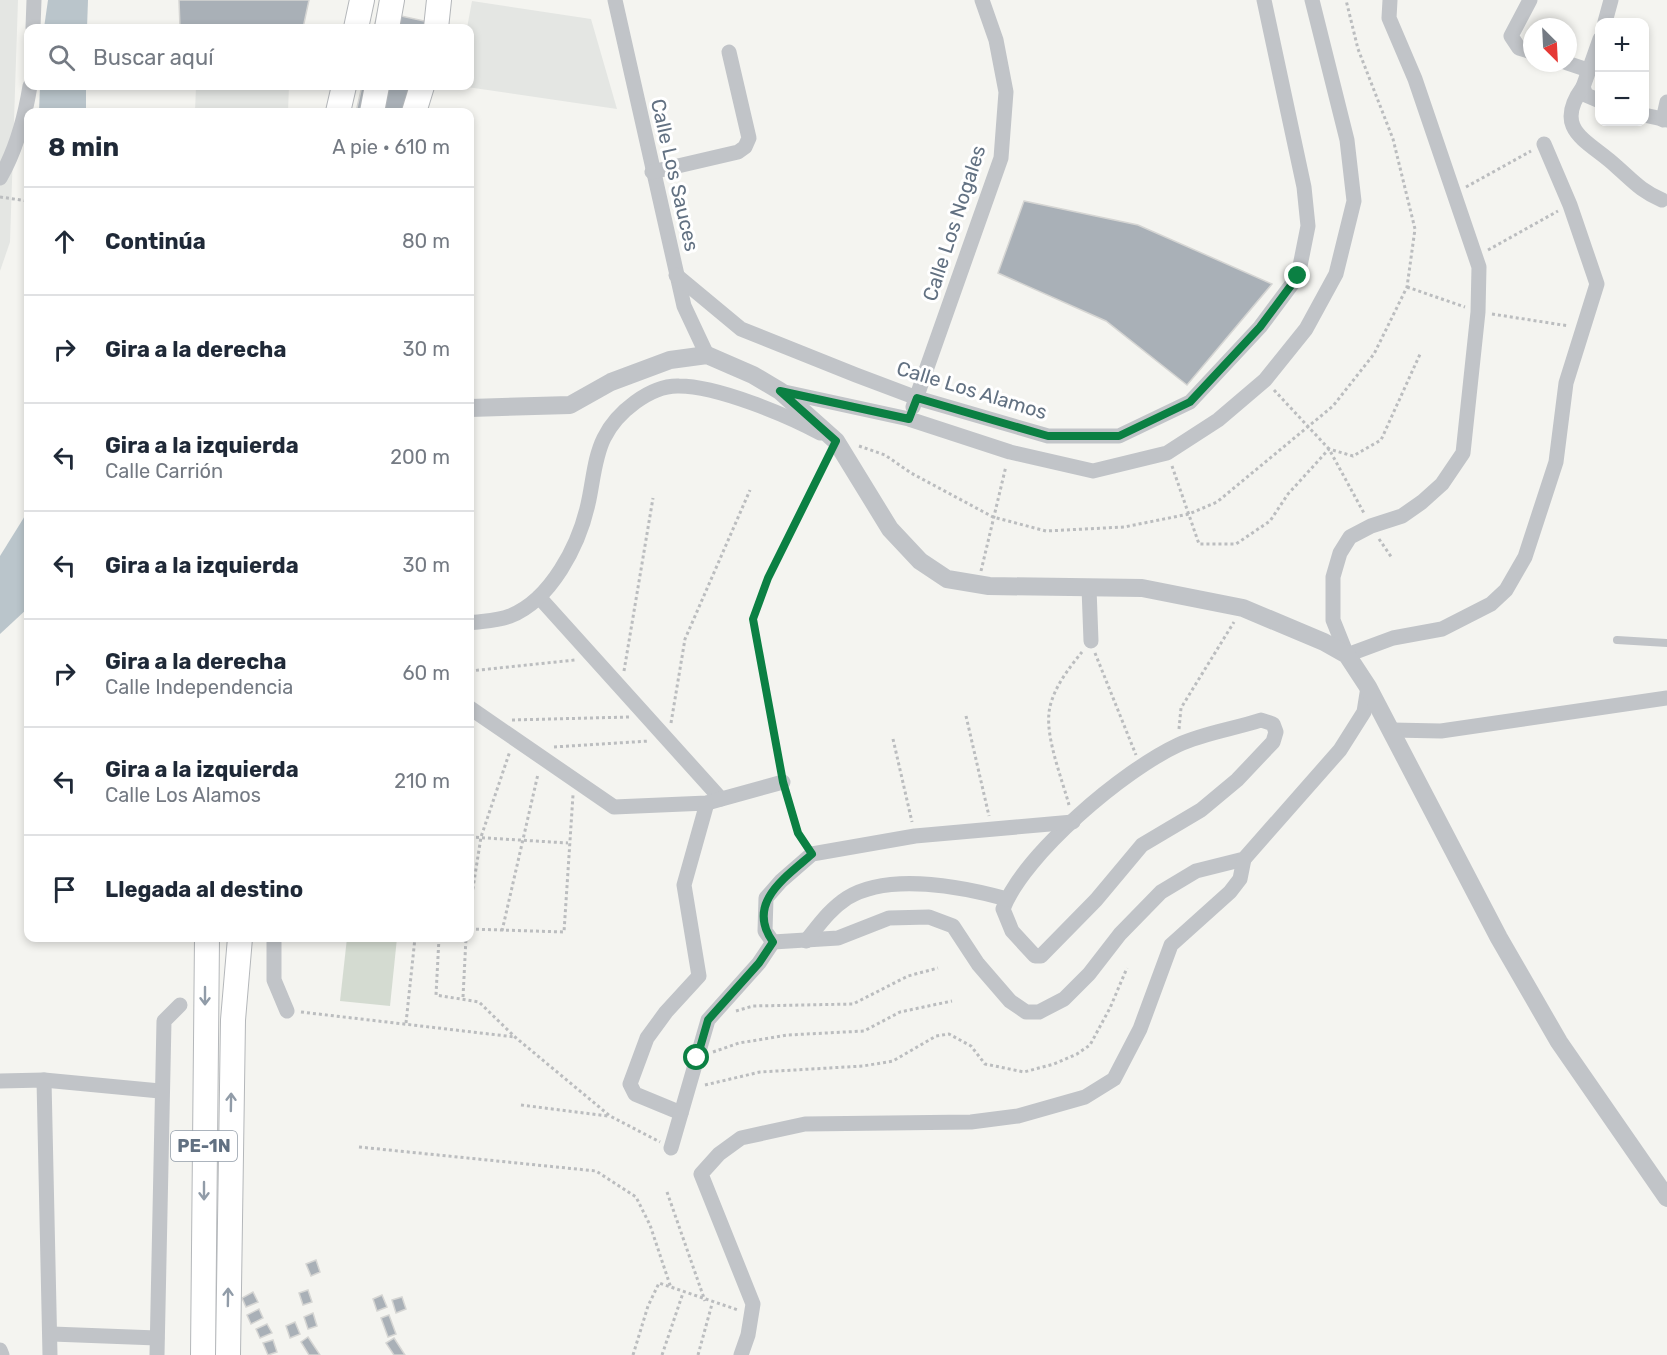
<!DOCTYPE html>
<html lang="es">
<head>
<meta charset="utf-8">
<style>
	body { margin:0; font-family:Rubik,sans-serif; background:#f2f2f3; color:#1f2937 }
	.controls { position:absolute; right:18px; top:18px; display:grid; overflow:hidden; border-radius:12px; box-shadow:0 3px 9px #0003 }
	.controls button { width:54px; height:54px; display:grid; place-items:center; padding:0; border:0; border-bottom:2px solid #e0e1e3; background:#fff; color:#1f2937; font:30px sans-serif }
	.compass { position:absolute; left:1523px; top:18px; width:54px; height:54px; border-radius:50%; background:#fff; box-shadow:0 3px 9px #0003; rotate:156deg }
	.stop { position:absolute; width:18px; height:18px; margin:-14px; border:4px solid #0b8043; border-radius:50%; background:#fff }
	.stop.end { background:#0b8043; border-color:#fff; box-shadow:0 2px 6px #0008 }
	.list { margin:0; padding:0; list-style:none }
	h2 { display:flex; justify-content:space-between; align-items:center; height:78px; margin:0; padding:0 24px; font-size:26px }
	h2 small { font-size:20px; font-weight:400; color:#747a83 }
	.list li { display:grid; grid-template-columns:39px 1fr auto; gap:18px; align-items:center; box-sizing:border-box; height:108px; padding:0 24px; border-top:2px solid #e0e1e3 }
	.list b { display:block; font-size:22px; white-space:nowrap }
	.list p { margin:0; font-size:20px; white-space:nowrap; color:#747a83 }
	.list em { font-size:20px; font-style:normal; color:#747a83 }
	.icon { flex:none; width:33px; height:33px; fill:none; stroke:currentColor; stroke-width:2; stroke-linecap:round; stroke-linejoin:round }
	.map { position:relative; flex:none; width:1667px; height:1355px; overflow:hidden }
	.search { position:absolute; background:#fff; box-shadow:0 3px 9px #0003; left:24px; top:24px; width:450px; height:66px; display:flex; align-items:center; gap:15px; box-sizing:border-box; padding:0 21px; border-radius:12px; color:#747a83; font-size:22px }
	.panel { position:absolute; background:#fff; box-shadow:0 3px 9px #0003; left:24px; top:108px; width:450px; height:834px; border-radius:12px }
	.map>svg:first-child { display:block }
	.built { fill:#e4e6e3 }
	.green { fill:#d4dbd1 }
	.water { fill:#bac5cb }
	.building { fill:#a9b0b7; stroke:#d5d5d3; stroke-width:1.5 }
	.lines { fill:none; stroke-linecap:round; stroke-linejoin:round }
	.trunk-casing { stroke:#b4b7ba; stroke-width:26 }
	.path { stroke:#bbbdbf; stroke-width:3; stroke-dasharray:3 3; stroke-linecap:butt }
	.service { stroke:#c1c4c8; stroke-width:8 }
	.minor { stroke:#c1c4c8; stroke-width:15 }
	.tertiary { stroke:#c1c4c8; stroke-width:18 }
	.trunk { stroke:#fff; stroke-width:24 }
	.oneway { stroke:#919ca8 }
	.route { stroke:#0b8043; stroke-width:8 }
	.labels { text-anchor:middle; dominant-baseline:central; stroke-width:6; stroke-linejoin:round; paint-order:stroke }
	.shield { fill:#fff; stroke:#919ca8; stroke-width:1.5 }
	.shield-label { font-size:18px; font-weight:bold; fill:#627182 }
	.street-label { font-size:20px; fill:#627182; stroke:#fff }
</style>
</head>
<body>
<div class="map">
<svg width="1667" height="1355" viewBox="0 0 1667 1355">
	<rect width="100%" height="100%" fill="#f4f4f0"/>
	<g class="built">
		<path d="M0,0h18l-8,242 -10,29z"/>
		<path d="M472,1l119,18 26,90 -157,-23h10l-3,-58z"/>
		<path d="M196,86h93l-1,26h-93z"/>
	</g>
	<path class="green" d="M347,938h50l-7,68 -50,-5z"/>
	<g class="water">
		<path d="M48,0h40l-1,28h-43z"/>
		<path d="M40,86h46v26h-47z"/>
		<path d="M28,511v97l-28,26v-78z"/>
	</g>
	<g class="building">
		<path d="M179,0h130l-6,28h-123z"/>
		<path d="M378,11l51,11 -1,6h-54z"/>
		<path d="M362,86h55l-5,26h-56z"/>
		<path d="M1024,201l114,24 134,59 -85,101 -81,-64 -108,-48z"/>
		<path d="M316,1260l4,12 -9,4 -5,-12z"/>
		<path d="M308,1290l4,12 -9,3 -4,-12z"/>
		<path d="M253,1292l5,10 -12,5 -4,-9z"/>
		<path d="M382,1295l5,12 -10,4 -4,-12z"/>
		<path d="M402,1297l4,12 -10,4 -4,-13z"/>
		<path d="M259,1309l4,9 -12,6 -4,-9z"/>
		<path d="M313,1313l4,13 -9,3 -4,-12z"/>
		<path d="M389,1315l7,19 -8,3 -7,-19z"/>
		<path d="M295,1322l5,12 -10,4 -4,-12z"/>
		<path d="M267,1324l5,9 -12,5 -4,-9z"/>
		<path d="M308,1337l12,18h-11l-8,-13z"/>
		<path d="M394,1338l11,17h-11l-8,-12z"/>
		<path d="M273,1340l4,12 -9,3 -5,-12z"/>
	</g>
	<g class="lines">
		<defs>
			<g id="trunk">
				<path d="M356,28l6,-28"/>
				<path d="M387,28l5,-28"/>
				<path d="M436,28l3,-28"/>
				<path d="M338,112l6,-26"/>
				<path d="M372,112l5,-26"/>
				<path d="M414,112l8,-26"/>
				<path d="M203,1355l4,-417"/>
				<path d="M228,1355l5,-335 7,-82"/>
			</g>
		</defs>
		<use href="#trunk" class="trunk-casing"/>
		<g class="path">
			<path d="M1466,187l65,-36"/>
			<path d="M0,197l28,4"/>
			<path d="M1488,250l70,-39"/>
			<path d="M1407,287l58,20"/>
			<path d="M1492,314l77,12"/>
			<path d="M1274,390l55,59 36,66"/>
			<path d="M859,446l26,9 26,18 82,44 53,14 78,-4 65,-13 28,-12 116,-96 41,-52 33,-67 8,-58 -22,-90 -35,-90 -12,-49"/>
			<path d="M1172,466l27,78h37l34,-23 18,-27 41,-45 24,7 28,-16 40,-88"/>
			<path d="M1379,539l13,19"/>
			<path d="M981,571l25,-105"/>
			<path d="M1095,653l41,102"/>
			<path d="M470,671l105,-11"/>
			<path d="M624,671l29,-173"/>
			<path d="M966,716l23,100"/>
			<path d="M512,720l117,-3"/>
			<path d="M671,723l14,-84 65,-149"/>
			<path d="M1179,729l2,-21 53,-86"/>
			<path d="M893,739l19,83"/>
			<path d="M554,747l95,-6"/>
			<path d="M781,769l-28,-150 15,-41 59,-119"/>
			<path d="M787,796l11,37 7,10"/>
			<path d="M1069,805c-7,-26 -23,-66 -20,-92 2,-22 20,-45 33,-61"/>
			<path d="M470,837l98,6"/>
			<path d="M470,907l11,-70 29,-86"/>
			<path d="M470,929l94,3 9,-137"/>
			<path d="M502,931l36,-157"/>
			<path d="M439,938l-3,57 43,7 36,35 95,79 50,26"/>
			<path d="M463,997l3,-59"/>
			<path d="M736,1011l17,-5 100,-2 55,-28 30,-8"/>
			<path d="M301,1012l214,25"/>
			<path d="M406,1023l9,-85"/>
			<path d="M713,1052l26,-9 49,-8 76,-4 36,-19 52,-11"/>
			<path d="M705,1085l55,-13 103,-6 30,-5 43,-25 13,-2 22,12 14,18 39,8 30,-8 23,-10 13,-9 20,-37 17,-40"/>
			<path d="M521,1105l87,11"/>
			<path d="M359,1147l237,24 40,26 14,28 21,63"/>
			<path d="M667,1192l38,109"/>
			<path d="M633,1355l15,-49 11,-23 79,27"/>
			<path d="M662,1355l21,-62"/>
			<path d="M698,1355l14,-51"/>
		</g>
		<path class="service" d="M1617,640l50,3"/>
		<g class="minor">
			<path d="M615,0l69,306 23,49"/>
			<path d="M1390,0l-1,18 26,61 64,188 -1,45 -15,141 -21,31 -20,18 -20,14 -31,10 -21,11 -10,16 -7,24v43l14,35 46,-17 49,-9 49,-25 15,-14 19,-33 31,-95 10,-79 31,-99 -27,-79 -26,-61"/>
			<path d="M1530,0l-19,36 8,12 13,4"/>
			<path d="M1605,22l6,-22"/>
			<path d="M33,28l1,-28"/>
			<path d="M1600,39l-17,48 3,8 14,6"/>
			<path d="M1567,63l21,7"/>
			<path d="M1583,87c-32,44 7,54 34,80 16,14 24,24 45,33"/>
			<path d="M1644,115l23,5"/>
			<path d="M1663,120l4,-18"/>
			<path d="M652,172l86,-20 7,-5 4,-9 -20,-86"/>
			<path d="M0,178c16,-28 25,-61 30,-92"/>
			<path d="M676,275l65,54 115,46 61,23 131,38h71l71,-34 70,-75 38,-51 10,-50 -4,-39 -40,-187"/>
			<path d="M780,391l129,28 101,33 83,19 74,-18 51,-33 47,-40 41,-51 30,-55 18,-73 -7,-61 -35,-140"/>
			<path d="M913,407l88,-249 5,-66 -10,-52 -14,-40"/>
			<path d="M1089,588l2,53"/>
			<path d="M539,597l182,202"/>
			<path d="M470,623c12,-2 28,-2 40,-7 41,-16 69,-71 78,-112 5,-21 6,-46 16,-66 12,-25 46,-53 75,-52 38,0 108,29 141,47"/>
			<path d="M470,708l144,99 93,-4 76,-21"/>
			<path d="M1261,720l12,4 3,8 -3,10 -36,38 -36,30 -59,35 -46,55 -55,56h-6l-23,-25 -9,-22c21,-55 121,-139 175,-164 25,-12 56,-16 83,-25z"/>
			<path d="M1392,730l49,1 226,-33"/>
			<path d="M1073,822l-158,14 -103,18 -31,27 -15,17 -1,33 8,11 65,-4 51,-20 40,-1 24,9 25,38 32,37 16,11h13l25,-13 25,-25 31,-40 41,-42 35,-21 48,-12 96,-109 24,-38 4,-25"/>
			<path d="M274,938v42l13,31"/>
			<path d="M806,941c13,-16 24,-32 41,-43 42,-26 116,-11 160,1"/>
			<path d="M44,1080l6,275"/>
			<path d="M0,1081l44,-1 116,11"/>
			<path d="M681,1113l-46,-19 -5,-10 17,-46 19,-26 33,-36 -15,-91 23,-82"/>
			<path d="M671,1148l37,-128 51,-57 14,-21"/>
			<path d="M52,1334l105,4"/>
			<path d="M0,1350l2,5"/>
			<path d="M157,1355l7,-334 16,-16"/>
			<path d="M741,1355l7,-20 5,-31 -52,-130 18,-20 22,-16 64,-14 166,-2 47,-6 67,-19 29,-18 26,-50 31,-84 59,-53 10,-13 4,-20"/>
		</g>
		<path class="tertiary" d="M470,408l100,-3 41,-23 59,-22 37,-5 46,20 27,16 56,50 54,88 30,32 27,18 42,7 153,2 101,20 81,34 23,13 21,32 131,251 60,104 108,156"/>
		<use href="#trunk" class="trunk"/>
	</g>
	<defs><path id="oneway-shaft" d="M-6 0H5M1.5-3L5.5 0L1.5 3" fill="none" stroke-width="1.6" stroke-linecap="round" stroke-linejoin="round" transform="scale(1.5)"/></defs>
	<g class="oneway">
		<use href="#oneway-shaft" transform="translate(205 996) rotate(90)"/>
		<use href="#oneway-shaft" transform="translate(231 1102) rotate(-89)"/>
		<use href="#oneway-shaft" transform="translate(204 1191) rotate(90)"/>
		<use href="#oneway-shaft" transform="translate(228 1297) rotate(-89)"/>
	</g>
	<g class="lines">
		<path class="route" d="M697,1058l11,-38 51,-57 14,-21c-28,-39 13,-65 39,-88l-14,-21 -15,-51 -30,-163 15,-41 68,-137 -56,-50 129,28 8,-21 131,38h71l71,-34 70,-75 38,-51"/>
	</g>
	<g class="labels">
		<rect class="shield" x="171" y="1131" width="66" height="30" rx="4.5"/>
		<g class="shield-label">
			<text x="204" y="1146">PE-1N</text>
		</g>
		<g class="street-label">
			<text transform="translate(675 175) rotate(77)">Calle Los Sauces</text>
			<text transform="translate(954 223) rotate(-72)">Calle Los Nogales</text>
			<text transform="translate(972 390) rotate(17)">Calle Los Alamos</text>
		</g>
	</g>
</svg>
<div class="controls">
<button>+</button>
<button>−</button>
</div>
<svg class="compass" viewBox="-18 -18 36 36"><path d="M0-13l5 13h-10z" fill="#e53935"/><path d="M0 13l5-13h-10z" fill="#747a83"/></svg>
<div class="stop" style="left:697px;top:1058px"></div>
<div class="stop end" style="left:1298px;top:276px"></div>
<div class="search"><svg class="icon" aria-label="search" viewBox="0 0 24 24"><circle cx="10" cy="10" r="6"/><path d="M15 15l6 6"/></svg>Buscar aquí</div>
<section class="panel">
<h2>8 min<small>A pie · 610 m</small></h2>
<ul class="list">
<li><svg class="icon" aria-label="ahead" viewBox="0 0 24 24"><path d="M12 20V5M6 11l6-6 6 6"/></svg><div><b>Continúa</b></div><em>80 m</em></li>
<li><svg class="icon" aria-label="right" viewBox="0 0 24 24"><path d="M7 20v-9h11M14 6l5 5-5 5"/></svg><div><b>Gira a la derecha</b></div><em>30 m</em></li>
<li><svg class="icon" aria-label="left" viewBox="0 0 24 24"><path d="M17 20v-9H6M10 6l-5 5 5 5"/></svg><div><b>Gira a la izquierda</b><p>Calle Carrión</p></div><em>200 m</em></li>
<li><svg class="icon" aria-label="left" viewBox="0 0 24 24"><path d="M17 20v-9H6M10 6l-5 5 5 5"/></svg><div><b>Gira a la izquierda</b></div><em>30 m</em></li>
<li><svg class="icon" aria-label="right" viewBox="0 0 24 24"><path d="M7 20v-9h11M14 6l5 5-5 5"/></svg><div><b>Gira a la derecha</b><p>Calle Independencia</p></div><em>60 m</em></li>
<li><svg class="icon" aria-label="left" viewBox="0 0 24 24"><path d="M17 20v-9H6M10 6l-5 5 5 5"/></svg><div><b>Gira a la izquierda</b><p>Calle Los Alamos</p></div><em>210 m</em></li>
<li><svg class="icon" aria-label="arrive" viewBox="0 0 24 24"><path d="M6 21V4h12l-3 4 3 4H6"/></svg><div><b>Llegada al destino</b></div></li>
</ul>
</section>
</div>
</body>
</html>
